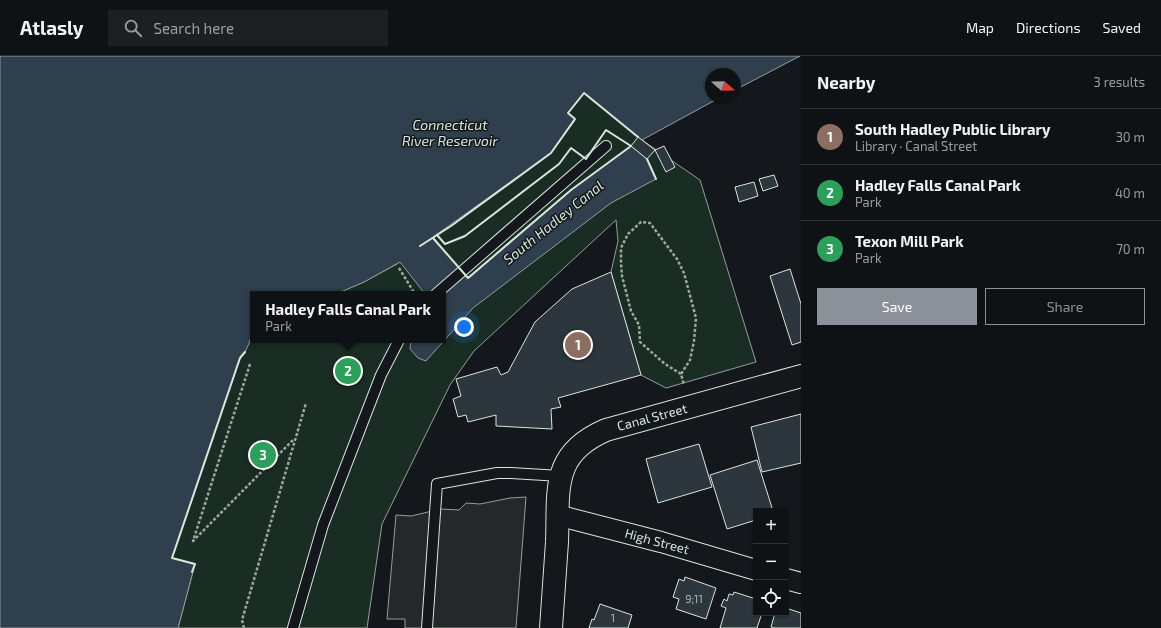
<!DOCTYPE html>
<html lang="en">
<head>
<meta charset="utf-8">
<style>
	body { margin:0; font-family:"Exo 2",sans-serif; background:#1d2022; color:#f1f3f6 }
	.controls { position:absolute; right:12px; bottom:12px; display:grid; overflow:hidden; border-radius:0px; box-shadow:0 1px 3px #0004 }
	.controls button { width:36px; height:36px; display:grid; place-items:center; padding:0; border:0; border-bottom:1px solid #2f3234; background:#0f1215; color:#f1f3f6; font:20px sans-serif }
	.compass { position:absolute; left:705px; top:12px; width:36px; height:36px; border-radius:50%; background:#0f1215; box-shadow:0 1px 3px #0004; rotate:110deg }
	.you { position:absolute; left:464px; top:271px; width:14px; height:14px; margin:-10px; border:3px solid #fff; border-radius:50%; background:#1a73e8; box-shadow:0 0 0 6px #1a73e833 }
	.badge { display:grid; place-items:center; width:26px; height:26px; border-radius:50%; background:#8c9099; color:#fff; font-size:13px; font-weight:700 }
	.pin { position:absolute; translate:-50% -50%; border:2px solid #fff; box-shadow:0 1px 4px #0006 }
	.popup { position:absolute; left:250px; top:235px; width:196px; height:52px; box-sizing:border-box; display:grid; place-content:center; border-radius:0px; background:#0f1215; filter:drop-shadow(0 1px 3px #0005); font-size:13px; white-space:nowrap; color:#9b9ea0 }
	.popup b { font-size:15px; color:#f1f3f6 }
	.popup::after { content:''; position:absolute; left:50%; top:100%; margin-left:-8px; border:8px solid transparent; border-top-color:#0f1215 }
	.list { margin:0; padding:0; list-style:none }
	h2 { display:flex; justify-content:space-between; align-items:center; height:52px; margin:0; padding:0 16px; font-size:17px }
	h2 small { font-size:13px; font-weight:400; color:#9b9ea0 }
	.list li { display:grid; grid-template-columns:26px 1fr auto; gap:12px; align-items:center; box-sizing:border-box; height:56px; padding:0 16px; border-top:1px solid #2f3234 }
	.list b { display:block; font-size:15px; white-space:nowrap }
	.list p { margin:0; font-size:13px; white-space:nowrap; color:#9b9ea0 }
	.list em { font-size:13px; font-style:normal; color:#9b9ea0 }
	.actions { display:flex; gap:8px; padding:12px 16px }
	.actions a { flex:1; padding:9px 0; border:1px solid #8c9099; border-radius:0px; text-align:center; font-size:14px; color:#8c9099 }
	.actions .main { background:#8c9099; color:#fff }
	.icon { flex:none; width:22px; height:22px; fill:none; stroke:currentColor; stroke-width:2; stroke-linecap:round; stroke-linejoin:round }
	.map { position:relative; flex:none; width:801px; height:572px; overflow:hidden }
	header { display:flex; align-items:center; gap:24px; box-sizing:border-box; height:56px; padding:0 20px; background:#0f1215; border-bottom:1px solid #2f3234 }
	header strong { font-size:19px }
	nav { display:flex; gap:22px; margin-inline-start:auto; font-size:14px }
	.search { width:280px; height:36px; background:#1d2022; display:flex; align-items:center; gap:10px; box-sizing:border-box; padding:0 14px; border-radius:0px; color:#9b9ea0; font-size:15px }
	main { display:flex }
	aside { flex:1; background:#0f1215 }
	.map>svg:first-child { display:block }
	.green { fill:#1a2d24; stroke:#939e99 }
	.parking { fill:#24282b; stroke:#939e99 }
	.water { fill:#2f3f4d; stroke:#939e99 }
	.building { fill:#2c363c; stroke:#d8e6dc }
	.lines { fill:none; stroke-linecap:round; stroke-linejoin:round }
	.lane-casing { stroke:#d8e6dc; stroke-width:12 }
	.street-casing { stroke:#d8e6dc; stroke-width:22 }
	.secondary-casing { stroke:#d8e6dc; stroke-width:24 }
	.path { stroke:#9da8a2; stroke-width:2.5; stroke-dasharray:3 2; stroke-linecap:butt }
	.lane { stroke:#14181c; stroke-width:10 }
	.street { stroke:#14181c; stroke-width:20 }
	.secondary { stroke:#14181c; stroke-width:22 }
	.wall { stroke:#d8e6dc; stroke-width:2 }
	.labels { text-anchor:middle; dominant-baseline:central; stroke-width:3; stroke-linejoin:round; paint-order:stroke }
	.number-label { font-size:11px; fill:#adbab4 }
	.street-label { font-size:13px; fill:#d8e6dc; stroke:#14181c }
	.water-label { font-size:14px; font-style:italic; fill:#d8e6dc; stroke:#14181c }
</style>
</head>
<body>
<header>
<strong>Atlasly</strong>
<div class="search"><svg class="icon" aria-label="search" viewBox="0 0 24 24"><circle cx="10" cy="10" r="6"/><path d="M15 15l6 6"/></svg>Search here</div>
<nav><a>Map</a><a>Directions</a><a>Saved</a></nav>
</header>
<main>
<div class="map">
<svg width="801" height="572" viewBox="0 0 801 572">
	<rect width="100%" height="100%" fill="#14181c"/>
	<path class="green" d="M584,37l58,47 58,40 56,182 -90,26 -25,-13 -30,-103 7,-31 -2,-21 -142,131 -24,34 -68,139 -15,104h-189l17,-64 -23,-6 68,-200 5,-6 8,-22v10h190v-46h-107l28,-12 33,-18 20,-16 34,-22 100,-73 24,-33 -7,-7z"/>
	<path class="parking" d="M526,441l-10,131h-111v-9h-18l9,-104 15,1 30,-7 18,1 7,-7 14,1 30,-6z"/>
	<path class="water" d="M0,0h800l-65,34v-16h-24v24h8l-77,42 -58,-47 -16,20 7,6 -24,34 -118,84 32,38 4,3 102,-88 60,-44 16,13 9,20 -45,24 -138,105 -47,53 -8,-3 -8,-9 1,-9h32v-46h-18l-25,-32 -36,20 -28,12h-83c0,21 3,47 -13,64l-68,200 23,6 -17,64h-178z"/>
	<g class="building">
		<path d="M638,81l17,13 -8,9 -16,-13z"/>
		<path d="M664,90l11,21 -9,5 -11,-22z"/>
		<path d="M774,119l4,11 -15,5 -4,-12z"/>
		<path d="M754,126l4,14 -19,6 -4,-15z"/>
		<path d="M790,213l11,35v38l-9,3 -22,-69z"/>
		<path d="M611,216l30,103 -83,23 3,9 -10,2 1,20 -56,-3v-11l-28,7 -2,-7 -8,2 -5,-18 8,-3 -5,-17 41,-12 4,8 7,-3 27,-50 37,-33z"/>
		<path d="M801,358v49l-39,9 -11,-45z"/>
		<path d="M699,388l13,43 -54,16 -12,-44z"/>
		<path d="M757,404l16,51h-17v9l-29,9 -17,-54z"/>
		<path d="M685,521l31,11 -10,31 -30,-10 3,-10 -6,-2 6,-18 5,2z"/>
		<path d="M734,536l22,7v14h6l-5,15h-37l6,-20 -5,-2 3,-7 3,2 2,-7 4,1z"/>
		<path d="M600,548l32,11 -4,13h-39l3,-9 2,1z"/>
		<path d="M786,552l15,5v15h-26l-4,-1 4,-14h11z"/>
	</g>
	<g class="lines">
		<defs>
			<g id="lane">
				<path d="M436,238l170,-148"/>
				<path d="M293,572l30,-103 58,-150 18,-35"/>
				<path d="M427,572l10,-144 60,-11h14l50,3"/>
			</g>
			<g id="street">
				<path d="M557,459l104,27 95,28"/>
				<path d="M786,523l15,4"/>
			</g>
			<path id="secondary" d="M551,572c2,-29 4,-57 6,-86 2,-51 -7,-88 49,-112l195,-54"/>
		</defs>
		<use href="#lane" class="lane-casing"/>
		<use href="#street" class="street-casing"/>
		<use href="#secondary" class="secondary-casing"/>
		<g class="path">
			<path d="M399,212l16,26"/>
			<path d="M250,308l-57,177 101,-102"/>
			<path d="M681,318l-16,-10 -25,-22 -1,-17 -8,-14 -9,-35 -1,-13v-15l7,-14 13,-12 9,1 27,36 7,14 12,45 -2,23 -4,19 -9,14 3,11"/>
			<path d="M244,572l-2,-8 64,-217"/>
		</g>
		<use href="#lane" class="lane"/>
		<use href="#street" class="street"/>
		<use href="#secondary" class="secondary"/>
		<g class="wall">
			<path d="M647,103l9,20"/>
			<path d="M433,182l35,40 103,-88 60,-44 -25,-16 -20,29 -15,-11 -12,16 -94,72 -20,8 -8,-9"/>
			<path d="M420,190l31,-20 100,-73 24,-34 -7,-6 16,-20 54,44"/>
			<path d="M192,516l3,-8 -23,-6 68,-200 5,-6"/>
		</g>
	</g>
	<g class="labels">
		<g class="number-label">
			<text x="694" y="542">9;11</text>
			<text x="613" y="561">1</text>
		</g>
		<g class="street-label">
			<text transform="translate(652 361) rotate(-15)">Canal Street</text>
			<text transform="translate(657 485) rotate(15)">High Street</text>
		</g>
		<g class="water-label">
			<text x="450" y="68">Connecticut<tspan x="450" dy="16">River Reservoir</tspan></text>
			<text transform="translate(553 166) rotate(-39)">South Hadley Canal</text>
		</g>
	</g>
</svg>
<div class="controls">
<button>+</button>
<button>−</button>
<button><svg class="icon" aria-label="locate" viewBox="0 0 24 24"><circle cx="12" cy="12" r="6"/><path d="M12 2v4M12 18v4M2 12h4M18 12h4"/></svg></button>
</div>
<svg class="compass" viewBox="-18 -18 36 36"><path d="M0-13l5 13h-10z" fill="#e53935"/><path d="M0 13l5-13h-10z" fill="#9b9ea0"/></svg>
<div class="you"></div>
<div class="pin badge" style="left:578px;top:289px;background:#8d6e63">1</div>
<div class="pin badge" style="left:348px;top:315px;background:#2e9e5b">2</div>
<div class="popup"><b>Hadley Falls Canal Park</b>Park</div>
<div class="pin badge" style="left:263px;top:399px;background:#2e9e5b">3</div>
</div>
<aside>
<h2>Nearby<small>3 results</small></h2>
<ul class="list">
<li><span class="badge" style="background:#8d6e63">1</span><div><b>South Hadley Public Library</b><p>Library · Canal Street</p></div><em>30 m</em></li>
<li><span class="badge" style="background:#2e9e5b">2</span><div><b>Hadley Falls Canal Park</b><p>Park</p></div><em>40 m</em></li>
<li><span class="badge" style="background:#2e9e5b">3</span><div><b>Texon Mill Park</b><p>Park</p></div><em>70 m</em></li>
</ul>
<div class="actions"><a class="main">Save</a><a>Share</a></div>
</aside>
</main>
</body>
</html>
